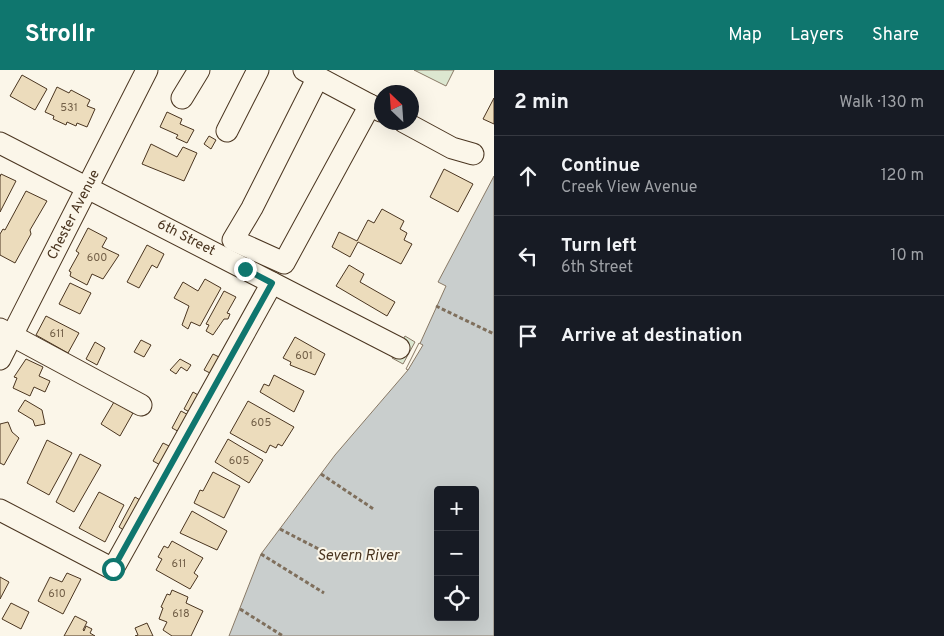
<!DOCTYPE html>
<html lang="en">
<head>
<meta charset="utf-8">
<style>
	body { margin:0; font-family:Overpass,sans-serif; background:#242831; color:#f1f3f6 }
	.controls { position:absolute; right:15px; bottom:15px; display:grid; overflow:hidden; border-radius:5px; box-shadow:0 5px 20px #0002 }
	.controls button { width:45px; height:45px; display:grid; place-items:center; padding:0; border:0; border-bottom:1px solid #363941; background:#171b24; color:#f1f3f6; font:25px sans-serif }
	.compass { position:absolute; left:374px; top:15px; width:45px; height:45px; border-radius:50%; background:#171b24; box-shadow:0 5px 20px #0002; rotate:335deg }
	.stop { position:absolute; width:15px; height:15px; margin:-11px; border:4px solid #0f766e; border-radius:50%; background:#fff }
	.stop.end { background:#0f766e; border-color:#fff; box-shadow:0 1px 5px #0008 }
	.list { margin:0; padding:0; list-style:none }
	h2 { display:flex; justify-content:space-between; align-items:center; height:65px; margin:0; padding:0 20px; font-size:21px }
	h2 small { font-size:16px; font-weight:400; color:#9ea1a6 }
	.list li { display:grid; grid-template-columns:32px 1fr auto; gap:15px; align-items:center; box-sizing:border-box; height:80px; padding:0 20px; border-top:1px solid #363941 }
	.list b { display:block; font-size:19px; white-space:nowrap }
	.list p { margin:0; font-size:16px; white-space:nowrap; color:#9ea1a6 }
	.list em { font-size:16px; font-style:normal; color:#9ea1a6 }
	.icon { flex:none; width:28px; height:28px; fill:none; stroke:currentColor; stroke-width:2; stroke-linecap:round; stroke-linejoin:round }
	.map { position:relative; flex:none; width:494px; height:566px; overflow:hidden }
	header { display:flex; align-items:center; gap:30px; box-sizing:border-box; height:70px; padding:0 25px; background:#0f766e; color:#fff }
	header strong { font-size:24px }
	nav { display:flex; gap:28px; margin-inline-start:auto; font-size:18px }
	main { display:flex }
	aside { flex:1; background:#171b24 }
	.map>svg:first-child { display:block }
	.green { fill:#dce7d0; stroke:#887966 }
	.water { fill:#c9cecd; stroke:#887966; fill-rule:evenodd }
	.pier { fill:#fbf6e9; stroke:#887966 }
	.building { fill:#ecdcbc; stroke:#4a3520 }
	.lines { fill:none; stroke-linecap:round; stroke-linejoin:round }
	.minor-casing { stroke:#4a3520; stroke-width:23 }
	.path { stroke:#7f6f5c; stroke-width:3; stroke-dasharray:4 2.5; stroke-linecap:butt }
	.minor { stroke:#fbf6e9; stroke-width:21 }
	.route { stroke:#0f766e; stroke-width:6 }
	.labels { text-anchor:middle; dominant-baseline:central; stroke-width:4; stroke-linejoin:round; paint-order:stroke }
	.number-label { font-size:11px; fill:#725f47 }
	.street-label { font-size:14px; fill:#4a3520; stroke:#fbf6e9 }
	.water-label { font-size:15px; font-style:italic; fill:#4a3520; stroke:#fbf6e9 }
</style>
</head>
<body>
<header>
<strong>Strollr</strong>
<nav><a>Map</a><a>Layers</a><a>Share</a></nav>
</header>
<main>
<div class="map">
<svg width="494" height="566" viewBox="0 0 494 566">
	<rect width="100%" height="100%" fill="#fbf6e9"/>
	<g class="green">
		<path d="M414,0h40l-8,16z"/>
		<path d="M405,266l10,6 -12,22 -11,-6z"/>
	</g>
	<path class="water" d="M494,106v460h-265l32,-82 74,-99 73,-85 38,-84 -8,-4zM438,420h37v127h-37z"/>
	<path class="pier" d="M419,273l4,2 -15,25 -2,-1z"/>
	<g class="building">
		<path d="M22,5l25,14 -12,21 -25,-14z"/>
		<path d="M57,17l12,6 2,-3 19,10 -3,6 8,3 -8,18 -10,-4 -1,3 -9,-4 -1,3 -13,-6 1,-3 -9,-4z"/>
		<path d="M494,28v26l-11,-5z"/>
		<path d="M167,42l15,7 -2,5 14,6 -7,13 -11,-5 2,-3 -18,-8z"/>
		<path d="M209,66l7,4 -5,9 -7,-5z"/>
		<path d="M151,74l26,13 6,-10 14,6 -13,28 -42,-17z"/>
		<path d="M444,99l29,15 -15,28 -28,-15z"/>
		<path d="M1,104l15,7 -16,31v-35z"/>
		<path d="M26,121l21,10 -17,29 1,4 -16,29 -15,-8v-21l3,-5 2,1z"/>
		<path d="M382,139l22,12 -4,8 7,4 -3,7 8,4 -11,20 -43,-22 -8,15 -18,-10 7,-15 18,9 11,-21 6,3z"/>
		<path d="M88,158l19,10 -5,9 17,8 -16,24 -11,-5 -5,11 -17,-9 1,-4 -2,-1 10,-18 -3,-2z"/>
		<path d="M147,175l17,9 -7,14 -5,-3 -13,23 -12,-6z"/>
		<path d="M349,195l15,9 -4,8 35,20 -8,14 -51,-30z"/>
		<path d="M205,209l16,9 -21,38 -9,-4 -3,7 -6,-4 7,-19 -15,-8 9,-16 15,9z"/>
		<path d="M70,213l21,10 -11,21 -21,-10z"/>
		<path d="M224,221l12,6 -9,16 3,1 -2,5h-4l-11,16 -7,-4 3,-6 -3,-1z"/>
		<path d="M46,246l33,17 -11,20 -32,-18z"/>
		<path d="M295,267l30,17 -10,21 -25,-10 1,-3 -8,-4z"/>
		<path d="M141,270l10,5 -7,12 -10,-5z"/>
		<path d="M95,272l10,6 -8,17 -11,-6z"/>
		<path d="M213,284l10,5 -9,16 -10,-5z"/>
		<path d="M26,289l17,8 -4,9 11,5 -5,11 -11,-5 -4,9 -17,-8 4,-10 -3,-1z"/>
		<path d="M180,289l11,6 -4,6 -6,-4 -5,7 -6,-4z"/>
		<path d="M274,305l30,16 -10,21 -34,-20 4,-8 5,2z"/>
		<path d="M193,322l12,7 -10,16 -11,-6z"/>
		<path d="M25,330l17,10 3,14 -10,2 -2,-6 -15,-9z"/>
		<path d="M248,331l46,26 -12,19 -4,-2 -2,4 -6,-3 -4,8 -36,-20z"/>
		<path d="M114,332l19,11 -13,23 -19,-12z"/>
		<path d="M181,341l13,7 -9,17 -13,-7z"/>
		<path d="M8,352l4,10 7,6 -15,27 -4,-2v-39z"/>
		<path d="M228,369l35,21 -14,23 -34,-21z"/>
		<path d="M47,370l25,13 -23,42 -22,-12z"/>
		<path d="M163,373l14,7 -11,18 -13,-7z"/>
		<path d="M80,384l21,11 -27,47 -18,-10z"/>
		<path d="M213,402l27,14 -16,32 -30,-15 6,-13 3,1z"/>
		<path d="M99,422l25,13 -19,37 -26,-14z"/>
		<path d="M135,427l10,6 -17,30 -9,-6z"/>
		<path d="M192,441l35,20 -10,19 -37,-17z"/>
		<path d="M172,471l31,17 -9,15 4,3 -8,13 -34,-19 6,-11 -4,-2 6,-11 4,2z"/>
		<path d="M67,503l14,6 -18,35 -25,-13 12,-24 12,5z"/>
		<path d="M0,507l9,5 -9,17z"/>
		<path d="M172,520l16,7 -2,6 17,8 -12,25h-19l-9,-6 4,-8 -8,-3 4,-11 -2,-1 6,-13 3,1z"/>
		<path d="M11,533l18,9 -8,17 -19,-10z"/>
		<path d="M75,546l12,6 -4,8 1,1 2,-5 6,3 -2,4 5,3h-31z"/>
		<path d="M147,553l6,13h-18l3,-1 -3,-7z"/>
	</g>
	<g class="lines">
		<defs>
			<g id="minor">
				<path d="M304,0l77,41"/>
				<path d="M318,7l-66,131 -19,32 51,23 86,-158"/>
				<path d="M182,28l17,-28"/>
				<path d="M404,52l48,26 21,6"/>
				<path d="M227,61l31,-61"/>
				<path d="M0,73l399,205"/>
				<path d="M0,259l141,76"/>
				<path d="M0,289l147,-289"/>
				<path d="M0,440l113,59 159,-286"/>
			</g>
		</defs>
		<use href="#minor" class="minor-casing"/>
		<g class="path">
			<path d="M436,236l58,28"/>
			<path d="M321,404l54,36"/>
			<path d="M280,459l56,29"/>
			<path d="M261,484l63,39"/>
			<path d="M240,539l43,27"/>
		</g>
		<use href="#minor" class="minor"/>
	</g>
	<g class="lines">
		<path class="route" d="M113,499l159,-286 -27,-14"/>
	</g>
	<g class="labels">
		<g class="number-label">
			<text x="69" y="38">531</text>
			<text x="97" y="188">600</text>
			<text x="57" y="264">611</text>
			<text x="304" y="286">601</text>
			<text x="261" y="353">605</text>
			<text x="239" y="391">605</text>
			<text x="179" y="494">611</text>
			<text x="57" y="524">610</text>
			<text x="181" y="544">618</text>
		</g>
		<g class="street-label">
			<text transform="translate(74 145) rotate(-63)">Chester Avenue</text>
			<text transform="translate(186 168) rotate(27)">6th Street</text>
		</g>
		<g class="water-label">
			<text x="358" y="486">Severn River</text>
		</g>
	</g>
</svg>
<div class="controls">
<button>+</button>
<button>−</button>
<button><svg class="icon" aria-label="locate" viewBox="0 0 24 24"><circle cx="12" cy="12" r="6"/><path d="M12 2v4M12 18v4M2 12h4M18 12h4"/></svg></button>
</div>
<svg class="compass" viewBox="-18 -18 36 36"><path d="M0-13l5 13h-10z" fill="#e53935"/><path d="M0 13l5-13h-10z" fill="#9ea1a6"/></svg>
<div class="stop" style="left:113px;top:499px"></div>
<div class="stop end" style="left:245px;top:199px"></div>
</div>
<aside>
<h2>2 min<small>Walk · 130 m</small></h2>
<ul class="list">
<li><svg class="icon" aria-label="ahead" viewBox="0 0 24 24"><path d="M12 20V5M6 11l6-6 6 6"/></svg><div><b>Continue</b><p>Creek View Avenue</p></div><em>120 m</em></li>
<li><svg class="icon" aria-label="left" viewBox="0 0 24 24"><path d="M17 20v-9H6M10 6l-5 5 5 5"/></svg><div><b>Turn left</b><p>6th Street</p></div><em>10 m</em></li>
<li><svg class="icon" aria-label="arrive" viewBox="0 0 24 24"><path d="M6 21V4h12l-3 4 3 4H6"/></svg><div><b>Arrive at destination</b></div></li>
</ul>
</aside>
</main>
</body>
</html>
